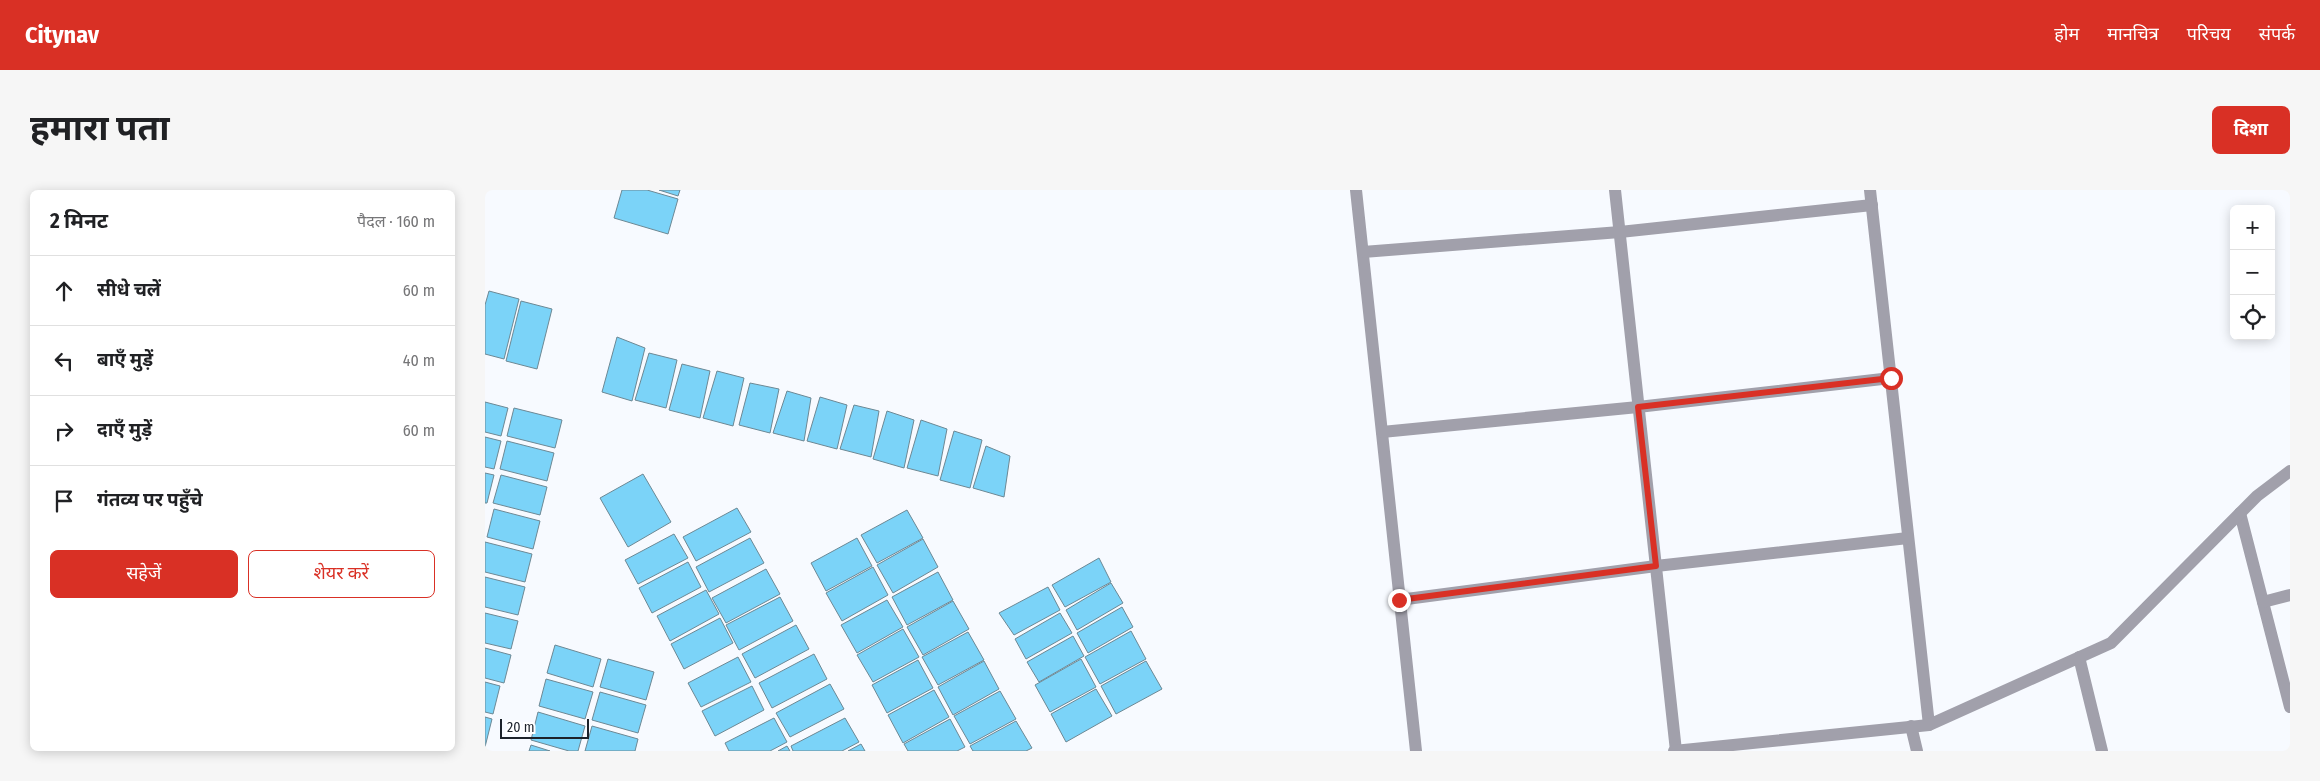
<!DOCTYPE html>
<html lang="hi">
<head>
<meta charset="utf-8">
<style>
	body { margin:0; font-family:"Fira Sans Condensed","Noto Sans Devanagari",sans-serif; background:#f6f6f6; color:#202124 }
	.controls { position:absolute; right:15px; top:15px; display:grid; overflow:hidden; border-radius:8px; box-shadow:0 2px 12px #0003 }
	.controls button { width:45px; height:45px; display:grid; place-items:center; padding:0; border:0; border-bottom:1px solid #e0e0e0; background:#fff; color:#202124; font:25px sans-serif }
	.scale { position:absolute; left:15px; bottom:12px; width:89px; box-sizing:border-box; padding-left:5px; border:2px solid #1c222a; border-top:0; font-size:14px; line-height:18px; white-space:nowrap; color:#1c222a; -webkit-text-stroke:4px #fff; paint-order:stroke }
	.stop { position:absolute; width:15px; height:15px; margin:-11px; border:4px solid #d93025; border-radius:50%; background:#fff }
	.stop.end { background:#d93025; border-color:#fff; box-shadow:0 1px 5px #0008 }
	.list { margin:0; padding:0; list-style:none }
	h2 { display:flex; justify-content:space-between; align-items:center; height:65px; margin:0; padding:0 20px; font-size:21px }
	h2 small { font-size:16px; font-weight:400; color:#757577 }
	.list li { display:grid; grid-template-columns:32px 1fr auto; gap:15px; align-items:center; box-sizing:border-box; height:70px; padding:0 20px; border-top:1px solid #e0e0e0 }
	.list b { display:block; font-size:19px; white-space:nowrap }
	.list em { font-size:16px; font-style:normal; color:#757577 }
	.actions { display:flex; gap:10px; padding:15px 20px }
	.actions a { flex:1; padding:11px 0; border:1px solid #d93025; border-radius:8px; text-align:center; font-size:18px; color:#d93025 }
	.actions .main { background:#d93025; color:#fff }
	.icon { flex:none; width:28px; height:28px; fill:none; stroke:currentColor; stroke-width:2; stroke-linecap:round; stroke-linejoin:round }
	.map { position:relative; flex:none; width:1805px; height:561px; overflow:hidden; border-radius:8px }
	header { display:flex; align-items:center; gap:30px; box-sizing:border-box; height:70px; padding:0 25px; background:#d93025; color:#fff }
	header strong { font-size:24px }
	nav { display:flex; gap:28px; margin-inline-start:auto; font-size:18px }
	.intro { display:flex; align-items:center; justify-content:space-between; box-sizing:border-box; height:120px; padding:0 30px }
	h1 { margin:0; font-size:35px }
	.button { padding:12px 22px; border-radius:8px; background:#d93025; color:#fff; font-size:18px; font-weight:700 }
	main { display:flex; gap:30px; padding:0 30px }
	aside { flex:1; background:#fff; border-radius:8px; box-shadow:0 2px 12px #0003 }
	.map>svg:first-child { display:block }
	.building { fill:#7bd3f8; stroke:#6c8894 }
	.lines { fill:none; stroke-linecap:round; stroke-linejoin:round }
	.minor { stroke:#a1a0ab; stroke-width:12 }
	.route { stroke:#d93025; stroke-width:6 }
</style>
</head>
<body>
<header>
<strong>Citynav</strong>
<nav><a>होम</a><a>मानचित्र</a><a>परिचय</a><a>संपर्क</a></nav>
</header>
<div class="intro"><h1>हमारा पता</h1><a class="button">दिशा</a></div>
<main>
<aside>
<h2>2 मिनट<small>पैदल · 160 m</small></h2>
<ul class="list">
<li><svg class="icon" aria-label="ahead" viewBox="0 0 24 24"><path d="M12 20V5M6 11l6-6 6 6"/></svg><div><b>सीधे चलें</b></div><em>60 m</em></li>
<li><svg class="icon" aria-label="left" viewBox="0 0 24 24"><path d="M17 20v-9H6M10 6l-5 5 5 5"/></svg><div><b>बाएँ मुड़ें</b></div><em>40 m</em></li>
<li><svg class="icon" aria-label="right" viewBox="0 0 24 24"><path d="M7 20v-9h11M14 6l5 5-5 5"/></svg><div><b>दाएँ मुड़ें</b></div><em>60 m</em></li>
<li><svg class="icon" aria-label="arrive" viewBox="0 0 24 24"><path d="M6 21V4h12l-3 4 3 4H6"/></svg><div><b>गंतव्य पर पहुँचे</b></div></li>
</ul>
<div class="actions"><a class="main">सहेजें</a><a>शेयर करें</a></div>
</aside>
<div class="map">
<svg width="1805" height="561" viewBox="0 0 1805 561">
	<rect width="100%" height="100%" fill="#f7faff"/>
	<g class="building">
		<path d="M137,0h25l31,9 -10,35 -54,-16z"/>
		<path d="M174,0h21l-2,6z"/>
		<path d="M4,101l30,8 -15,60 -19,-5v-49z"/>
		<path d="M36,111l31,8 -15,60 -31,-8z"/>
		<path d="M132,147l28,11 -13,53 -30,-9z"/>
		<path d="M164,163l28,7 -11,48 -31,-8z"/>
		<path d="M197,174l28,7 -10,47 -31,-8z"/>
		<path d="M232,181l27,7 -11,48 -30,-8z"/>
		<path d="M265,193l29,6 -9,44 -31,-8z"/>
		<path d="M302,201l24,7 -7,43 -31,-8z"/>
		<path d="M335,207l27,8 -10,44 -30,-8z"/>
		<path d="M0,212l23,6 -7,28 -16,-4z"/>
		<path d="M369,215l25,6 -8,46 -31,-8z"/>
		<path d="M29,218l48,12 -7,28 -48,-12z"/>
		<path d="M402,221l27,9 -10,48 -31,-9z"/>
		<path d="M436,230l26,9 -9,47 -31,-8z"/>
		<path d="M469,241l28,9 -12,48 -30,-8z"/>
		<path d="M0,247l16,4 -7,28 -9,-2z"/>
		<path d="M22,251l47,12 -7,28 -47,-12z"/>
		<path d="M501,256l24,10 -6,41 -31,-9z"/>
		<path d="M0,283l9,2 -7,28h-2z"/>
		<path d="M158,284l28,48 -43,25 -28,-49z"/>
		<path d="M16,285l46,12 -7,28 -47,-12z"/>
		<path d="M252,318l14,24 -55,29 -13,-24z"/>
		<path d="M9,319l46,12 -7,28 -46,-12z"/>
		<path d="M422,320l16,28 -46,25 -16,-28z"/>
		<path d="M189,344l14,24 -50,26 -13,-24z"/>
		<path d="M265,348l14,25 -55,29 -13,-25z"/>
		<path d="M372,348l15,28 -46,25 -15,-28z"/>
		<path d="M438,349l15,28 -45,26 -16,-28z"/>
		<path d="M0,352l47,12 -7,28 -40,-10z"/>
		<path d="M614,368l12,24 -46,25 -13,-22z"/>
		<path d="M203,372l13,25 -49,26 -13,-25z"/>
		<path d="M388,377l15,28 -46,26 -16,-28z"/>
		<path d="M281,379l14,25 -54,29 -14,-25z"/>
		<path d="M453,382l15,28 -46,25 -15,-28z"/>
		<path d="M0,387l40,10 -7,28 -33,-8z"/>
		<path d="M626,393l12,20 -46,27 -11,-20z"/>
		<path d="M563,397l12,23 -46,25 -15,-22z"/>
		<path d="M221,400l13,24 -49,27 -13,-25z"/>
		<path d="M295,407l13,24 -54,29 -13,-25z"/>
		<path d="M402,410l16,27 -46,26 -16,-28z"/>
		<path d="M468,411l16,28 -46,26 -16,-28z"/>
		<path d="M637,417l11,20 -45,26 -11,-20z"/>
		<path d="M0,423l33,8 -7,28 -26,-6z"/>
		<path d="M575,423l12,20 -46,26 -11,-20z"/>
		<path d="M235,428l13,25 -49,26 -13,-25z"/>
		<path d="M311,435l13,24 -54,29 -13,-24z"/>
		<path d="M418,439l16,28 -46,25 -16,-27z"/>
		<path d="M646,441l15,28 -46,25 -15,-27z"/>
		<path d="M483,442l16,28 -46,25 -16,-28z"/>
		<path d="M588,446l11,20 -45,26 -12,-20z"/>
		<path d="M70,455l46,14 -8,28 -46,-14z"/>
		<path d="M0,458l26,7 -7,28 -19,-5z"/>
		<path d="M329,464l13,25 -55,29 -13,-25z"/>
		<path d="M253,467l13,25 -50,25 -13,-24z"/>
		<path d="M123,469l46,13 -8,28 -46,-13z"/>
		<path d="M596,469l15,28 -46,25 -15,-27z"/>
		<path d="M433,470l15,28 -46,25 -15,-28z"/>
		<path d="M499,471l15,28 -46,26 -15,-28z"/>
		<path d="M661,471l16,28 -46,25 -15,-28z"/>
		<path d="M61,489l47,13 -8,27 -46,-13z"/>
		<path d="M0,492l15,4 -7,28 -8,-2z"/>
		<path d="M345,494l14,25 -54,28 -14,-24z"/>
		<path d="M267,496l12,24 -49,26 -13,-25z"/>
		<path d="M611,499l16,27 -46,26 -15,-28z"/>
		<path d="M449,500l15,27 -46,26 -15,-28z"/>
		<path d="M515,501l16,28 -46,25 -16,-28z"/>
		<path d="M115,502l46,13 -8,28 -46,-13z"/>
		<path d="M53,522l47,14 -7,25h-9l-38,-11z"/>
		<path d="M0,527l7,2 -7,28z"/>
		<path d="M289,528l13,24 -17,9h-41l-4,-8z"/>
		<path d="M360,528l14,24 -17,9h-49l-2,-5z"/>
		<path d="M465,529l15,28 -8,4h-49l-4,-7z"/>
		<path d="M531,531l16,27 -6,3h-53l-3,-5z"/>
		<path d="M107,536l46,13 -3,12h-50z"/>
		<path d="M376,554l4,7h-17z"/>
		<path d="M46,555l19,6h-21z"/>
		<path d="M302,556l3,5h-12z"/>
	</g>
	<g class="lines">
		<g class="minor">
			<path d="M871,0l60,561"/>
			<path d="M1130,0l61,561"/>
			<path d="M1385,0l59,535"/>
			<path d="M878,62l257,-20 252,-27"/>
			<path d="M897,242l256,-25 253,-29"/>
			<path d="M1755,323l50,194"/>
			<path d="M914,410l257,-34 252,-28"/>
			<path d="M1778,412l27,-7"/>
			<path d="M1594,467l23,94"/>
			<path d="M1426,536l6,25"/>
			<path d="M1189,561l255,-26 182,-82 146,-147 33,-25"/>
		</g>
	</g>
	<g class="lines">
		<path class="route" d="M914,410l257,-34 -18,-159 253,-29"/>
	</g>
</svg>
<div class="controls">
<button>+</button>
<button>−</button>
<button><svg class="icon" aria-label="locate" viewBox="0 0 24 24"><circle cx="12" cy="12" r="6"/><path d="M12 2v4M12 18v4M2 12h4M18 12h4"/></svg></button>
</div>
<div class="scale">20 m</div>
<div class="stop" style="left:1406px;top:188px"></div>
<div class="stop end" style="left:914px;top:410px"></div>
</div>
</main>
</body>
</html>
